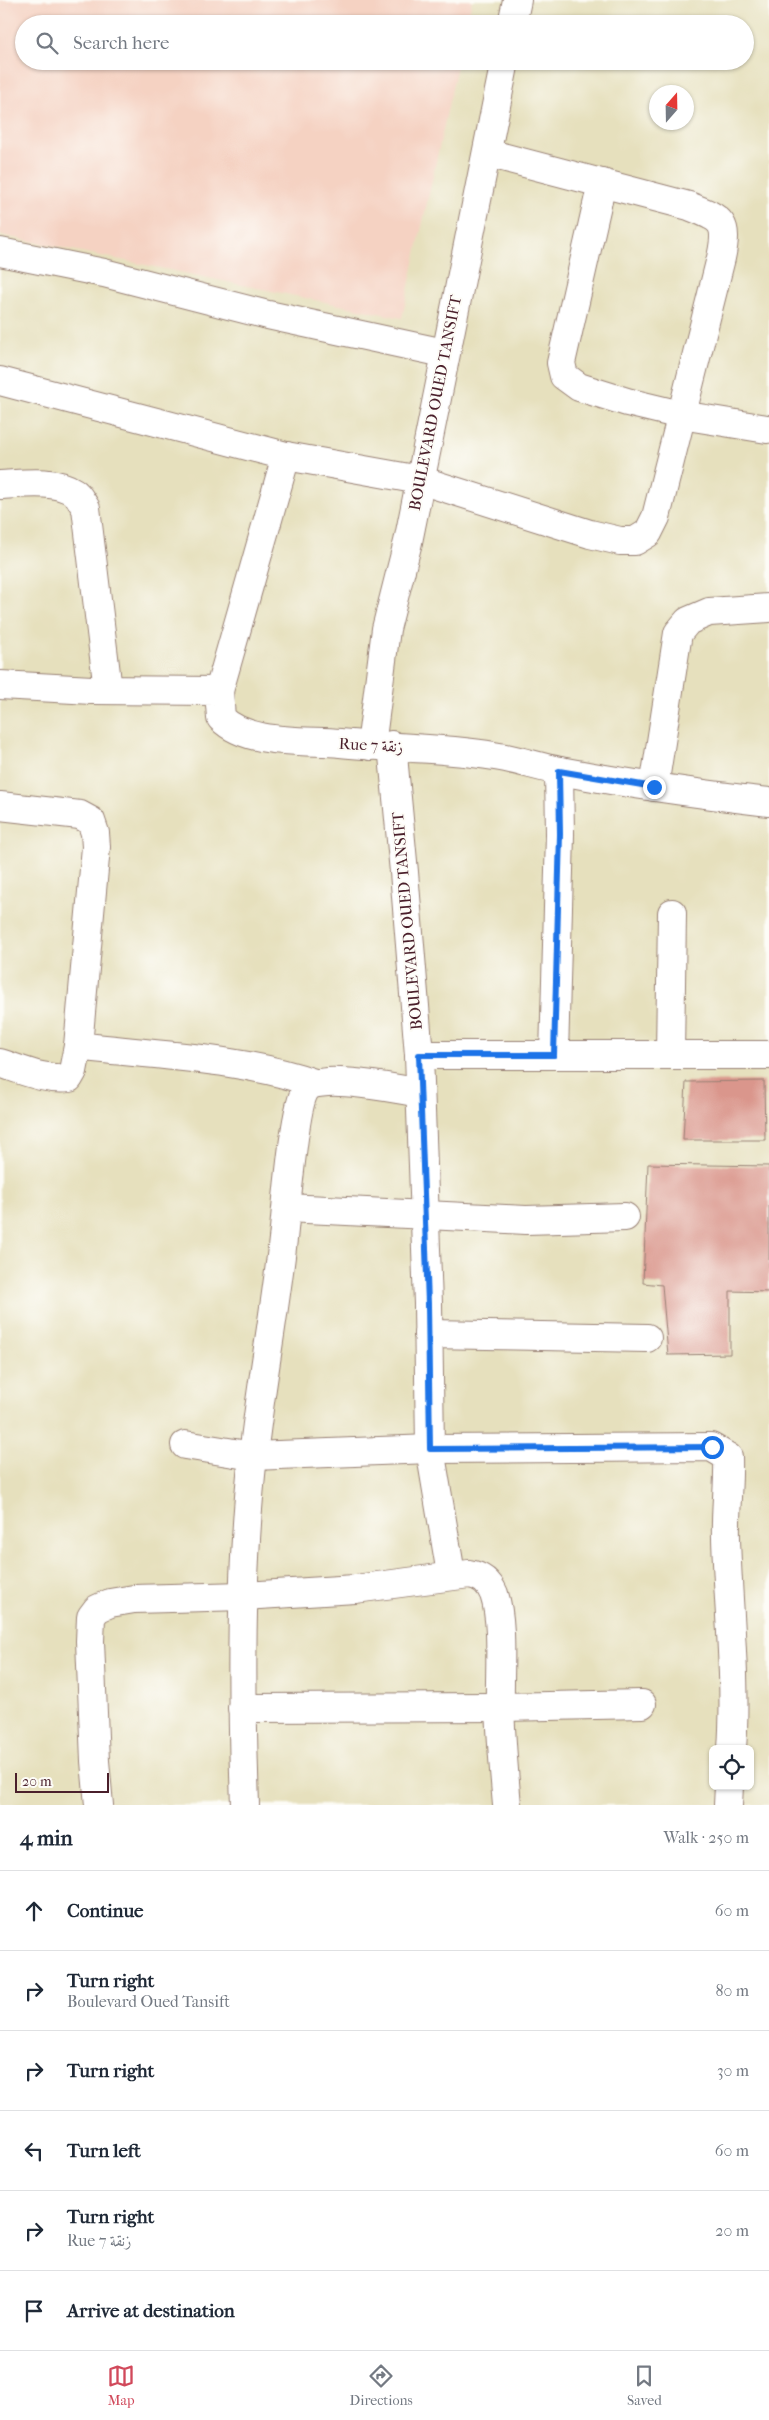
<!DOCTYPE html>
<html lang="en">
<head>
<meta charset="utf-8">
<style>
	body { margin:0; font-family:"IM FELL French Canon",Amiri,serif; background:#f6f6f7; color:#1f2937 }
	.controls { position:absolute; right:15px; bottom:15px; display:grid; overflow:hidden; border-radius:8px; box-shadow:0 1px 4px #0004 }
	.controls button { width:45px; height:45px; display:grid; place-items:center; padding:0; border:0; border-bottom:1px solid #e0e1e3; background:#fff; color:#1f2937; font:25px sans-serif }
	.compass { position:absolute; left:649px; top:85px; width:45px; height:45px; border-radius:50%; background:#fff; box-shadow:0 1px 4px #0004; rotate:20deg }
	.scale { position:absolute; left:15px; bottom:12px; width:94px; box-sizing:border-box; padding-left:5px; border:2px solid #4a1f2b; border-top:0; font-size:14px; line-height:18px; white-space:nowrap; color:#4a1f2b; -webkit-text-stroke:4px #fdfcf7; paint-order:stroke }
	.stop { position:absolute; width:15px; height:15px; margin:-11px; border:4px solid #1a73e8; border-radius:50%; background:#fff }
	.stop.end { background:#1a73e8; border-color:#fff; box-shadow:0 1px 5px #0008 }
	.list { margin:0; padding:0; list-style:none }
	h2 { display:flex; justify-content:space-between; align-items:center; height:65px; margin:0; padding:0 20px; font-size:21px }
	h2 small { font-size:16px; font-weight:400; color:#747a83 }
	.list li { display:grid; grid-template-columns:32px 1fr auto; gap:15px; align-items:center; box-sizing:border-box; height:80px; padding:0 20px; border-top:1px solid #e0e1e3 }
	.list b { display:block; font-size:19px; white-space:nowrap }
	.list p { margin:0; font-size:16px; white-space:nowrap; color:#747a83 }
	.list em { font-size:16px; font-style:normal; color:#747a83 }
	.icon { flex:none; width:28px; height:28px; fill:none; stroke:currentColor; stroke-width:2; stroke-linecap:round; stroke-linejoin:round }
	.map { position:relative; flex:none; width:769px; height:1805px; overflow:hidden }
	.search { position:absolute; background:#fff; box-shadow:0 1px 4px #0004; left:15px; right:15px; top:15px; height:55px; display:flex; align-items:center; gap:12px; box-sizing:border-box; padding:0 18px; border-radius:28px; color:#747a83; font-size:19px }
	.sheet { height:545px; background:#fff }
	nav { display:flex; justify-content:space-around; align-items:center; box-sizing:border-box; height:70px; border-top:1px solid #e0e1e3; background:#fff; font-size:14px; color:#747a83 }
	nav a { display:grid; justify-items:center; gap:2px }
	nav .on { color:#d1495b }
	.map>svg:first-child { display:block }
	.built { fill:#f5d2c2 }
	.building { fill:#da968c }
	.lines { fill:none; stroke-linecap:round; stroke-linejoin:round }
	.minor-casing { stroke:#988074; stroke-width:30 }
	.minor { stroke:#fff; stroke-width:28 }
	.route { stroke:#1a73e8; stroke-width:6 }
	.labels { text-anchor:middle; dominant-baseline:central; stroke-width:4; stroke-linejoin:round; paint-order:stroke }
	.street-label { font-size:16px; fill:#4a1f2b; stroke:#fdfcf7 }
</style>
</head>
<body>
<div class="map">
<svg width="769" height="1805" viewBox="0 0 769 1805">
	<rect width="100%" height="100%" fill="#fdfcf7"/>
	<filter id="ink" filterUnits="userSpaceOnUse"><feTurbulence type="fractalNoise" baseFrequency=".02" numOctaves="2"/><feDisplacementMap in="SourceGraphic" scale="10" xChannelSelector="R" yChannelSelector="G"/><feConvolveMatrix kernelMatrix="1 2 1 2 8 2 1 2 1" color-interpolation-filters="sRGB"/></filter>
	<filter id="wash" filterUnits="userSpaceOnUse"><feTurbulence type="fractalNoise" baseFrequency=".0096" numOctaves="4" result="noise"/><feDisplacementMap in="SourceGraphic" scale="20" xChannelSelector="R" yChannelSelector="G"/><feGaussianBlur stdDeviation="1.12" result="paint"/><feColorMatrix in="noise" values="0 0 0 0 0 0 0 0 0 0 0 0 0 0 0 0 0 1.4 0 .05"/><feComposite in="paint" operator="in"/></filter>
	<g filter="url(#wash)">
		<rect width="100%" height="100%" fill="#e6e0bd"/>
		<path class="built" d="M0,0h472l-5,24h-443v37h434l-56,257 -402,-83z"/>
		<g id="blocks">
			<g class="building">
				<path d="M764,1081l1,59h-82l3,-58z"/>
				<path d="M648,1164l121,2v126l-39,-1v63l-62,1 -6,-70 -19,-2z"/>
			</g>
		</g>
	</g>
	<g filter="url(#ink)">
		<use href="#blocks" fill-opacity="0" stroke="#988074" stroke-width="1"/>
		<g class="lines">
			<defs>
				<g id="minor">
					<path d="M512,24l5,-24"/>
					<path d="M602,183l-41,180 3,13 15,11 48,15 54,13 86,14"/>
					<path d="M0,252l104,21 164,42 176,38"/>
					<path d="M0,381l286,75 134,24 170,54 30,7h15l13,-8 8,-16 65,-259c8,-37 1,-39 -32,-52l-202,-53"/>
					<path d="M0,485c23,-1 54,-6 74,7 5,3 8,11 12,16l22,182"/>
					<path d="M0,685l92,5 127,1 2,27c26,27 83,22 119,25 51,5 102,4 154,13 22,3 44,11 66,15 69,13 139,23 209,31"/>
					<path d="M219,691l67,-235"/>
					<path d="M392,745l12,127 15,183 9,249 2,145 21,125"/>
					<path d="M371,746l15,-117 22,-87 97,-481"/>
					<path d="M654,787l24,-154 10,-12 21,-9 60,-4"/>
					<path d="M0,806l80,9 11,6 4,12 1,14 -18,199c78,10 161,11 236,37"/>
					<path d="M419,1055h350"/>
					<path d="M554,1055l6,-221 -1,-63"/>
					<path d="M670,1055l2,-142"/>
					<path d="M0,1063c22,7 46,18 69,15l4,-7 5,-25"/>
					<path d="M287,1208l239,12 99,-3"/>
					<path d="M428,1334l219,4"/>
					<path d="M185,1445l68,11 177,-7 281,-2 17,10c1,27 -3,54 -2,81 2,70 11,140 6,211"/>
					<path d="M242,1708l258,-1 142,-3"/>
					<path d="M99,1805l-4,-44 -5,-120 1,-24 6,-8 13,-6 24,-4 110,-3 111,-7 114,-15c13,2 20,8 25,20 10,29 5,81 6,111 1,34 4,67 7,100"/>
					<path d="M245,1805c-4,-116 -5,-233 8,-349 8,-72 22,-144 30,-217 3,-25 11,-139 25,-152 14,-13 91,2 112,6"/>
					<path d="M728,1805l1,-19"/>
				</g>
			</defs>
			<use href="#minor" class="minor-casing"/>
			<use href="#minor" class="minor"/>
		</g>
	</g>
	<g class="lines" filter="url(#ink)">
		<path class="route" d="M654,787l-95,-16 1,63 -6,221h-135l9,249 2,145 282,-2"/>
	</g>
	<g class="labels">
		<g class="street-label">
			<text transform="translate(435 403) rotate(-79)">BOULEVARD OUED TANSIFT</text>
			<text transform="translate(371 745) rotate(3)">Rue 7 زنقة</text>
			<text transform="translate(407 921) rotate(-95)">BOULEVARD OUED TANSIFT</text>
		</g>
	</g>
</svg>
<div class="controls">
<button><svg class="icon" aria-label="locate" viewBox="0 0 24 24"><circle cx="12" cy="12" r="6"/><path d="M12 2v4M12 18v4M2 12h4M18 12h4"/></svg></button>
</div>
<svg class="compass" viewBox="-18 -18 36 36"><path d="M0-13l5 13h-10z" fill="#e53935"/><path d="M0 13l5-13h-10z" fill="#747a83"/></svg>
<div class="scale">20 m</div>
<div class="stop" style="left:712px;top:1447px"></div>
<div class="stop end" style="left:654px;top:787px"></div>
<div class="search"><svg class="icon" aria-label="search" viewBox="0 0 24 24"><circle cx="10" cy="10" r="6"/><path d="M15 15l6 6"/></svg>Search here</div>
</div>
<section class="sheet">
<h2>4 min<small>Walk · 250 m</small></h2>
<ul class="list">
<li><svg class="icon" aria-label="ahead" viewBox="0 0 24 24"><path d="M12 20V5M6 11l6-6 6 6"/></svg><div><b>Continue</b></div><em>60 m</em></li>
<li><svg class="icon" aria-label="right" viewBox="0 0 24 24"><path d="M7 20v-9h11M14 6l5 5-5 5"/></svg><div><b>Turn right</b><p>Boulevard Oued Tansift</p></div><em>80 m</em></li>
<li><svg class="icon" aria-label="right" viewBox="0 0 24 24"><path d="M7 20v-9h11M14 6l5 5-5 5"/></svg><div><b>Turn right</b></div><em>30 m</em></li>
<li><svg class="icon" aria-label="left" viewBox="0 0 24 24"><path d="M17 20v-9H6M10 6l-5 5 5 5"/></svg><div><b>Turn left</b></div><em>60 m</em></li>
<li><svg class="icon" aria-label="right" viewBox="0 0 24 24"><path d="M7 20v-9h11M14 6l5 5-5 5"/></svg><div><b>Turn right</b><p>Rue 7 زنقة</p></div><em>20 m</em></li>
<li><svg class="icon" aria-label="arrive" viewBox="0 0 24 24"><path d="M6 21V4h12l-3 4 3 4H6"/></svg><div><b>Arrive at destination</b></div></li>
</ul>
</section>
<nav>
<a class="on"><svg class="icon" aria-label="map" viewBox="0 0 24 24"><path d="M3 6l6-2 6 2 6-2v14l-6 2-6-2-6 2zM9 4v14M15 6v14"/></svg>Map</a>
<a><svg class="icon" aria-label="directions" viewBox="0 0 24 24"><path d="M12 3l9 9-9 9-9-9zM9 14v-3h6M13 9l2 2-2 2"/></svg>Directions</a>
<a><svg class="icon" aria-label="saved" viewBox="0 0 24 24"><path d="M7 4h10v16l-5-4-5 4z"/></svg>Saved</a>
</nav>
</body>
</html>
